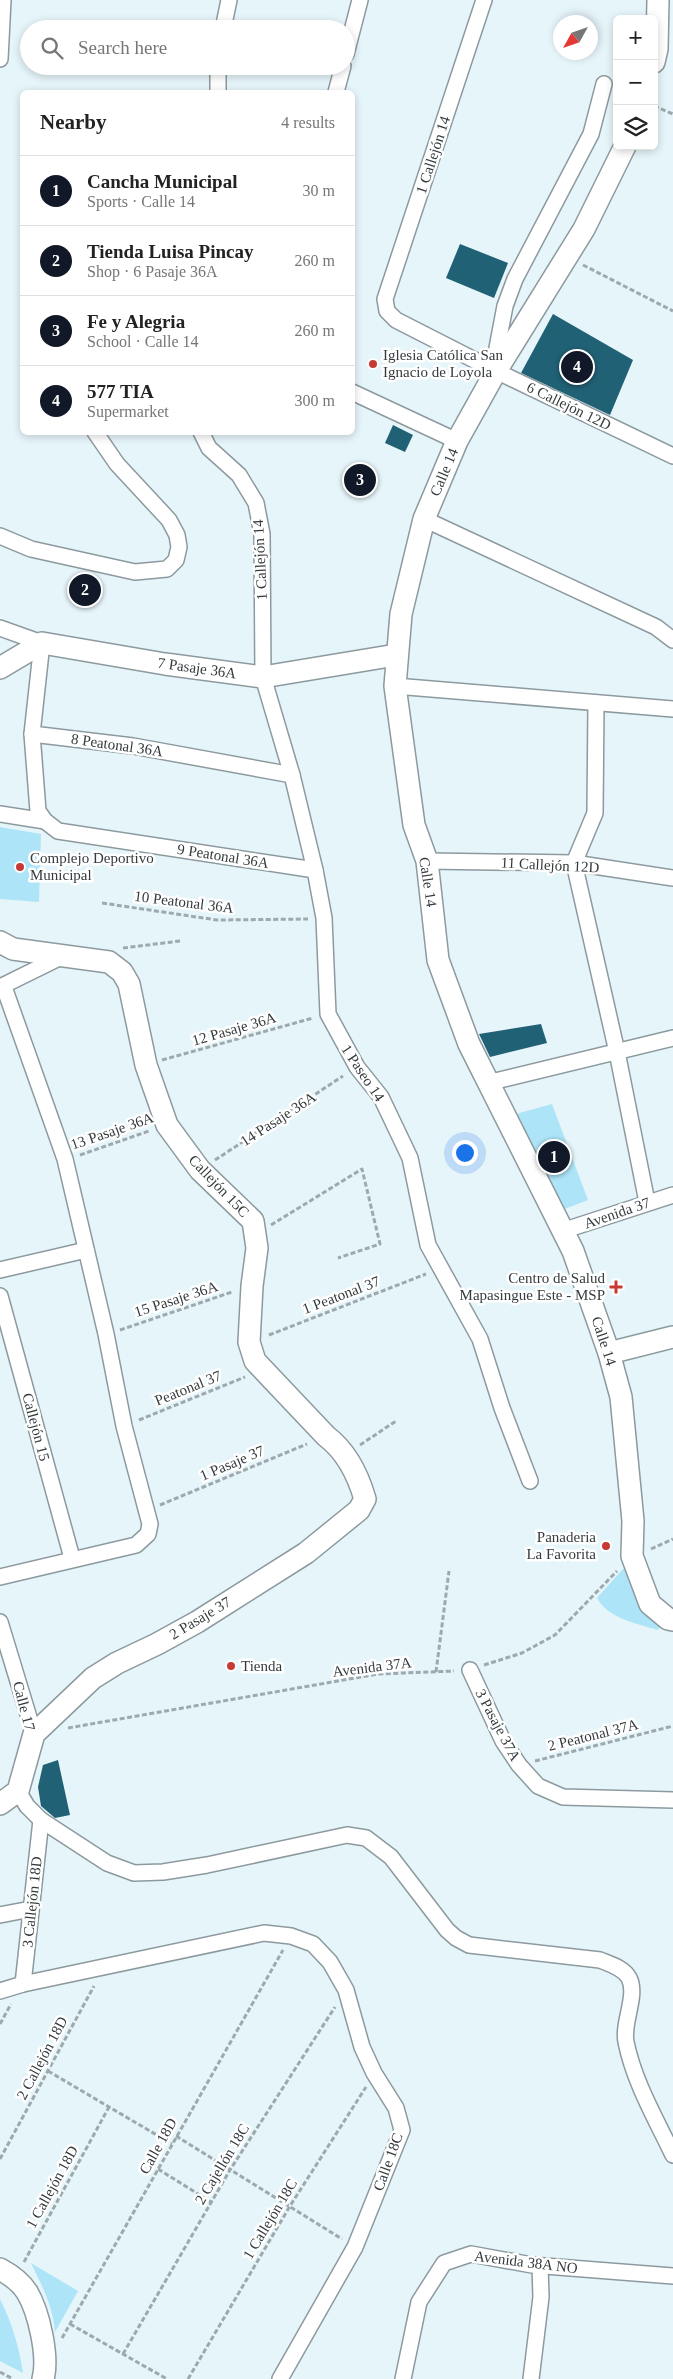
<!DOCTYPE html>
<html lang="en">
<head>
<meta charset="utf-8">
<style>
	body { margin:0; font-family:Georgia,serif; background:#f6f6f6; color:#222 }
	.controls { position:absolute; right:15px; top:15px; display:grid; overflow:hidden; border-radius:8px; box-shadow:0 2px 8px #0003 }
	.controls button { width:45px; height:45px; display:grid; place-items:center; padding:0; border:0; border-bottom:1px solid #e0e0e0; background:#fff; color:#222; font:25px sans-serif }
	.compass { position:absolute; left:553px; top:15px; width:45px; height:45px; border-radius:50%; background:#fff; box-shadow:0 2px 8px #0003; rotate:230deg }
	.you { position:absolute; left:464px; top:1152px; width:18px; height:18px; margin:-12px; border:4px solid #fff; border-radius:50%; background:#1a73e8; box-shadow:0 0 0 8px #1a73e833 }
	.badge { display:grid; place-items:center; width:32px; height:32px; border-radius:50%; background:#111827; color:#fff; font-size:16px; font-weight:700 }
	.pin { position:absolute; translate:-50% -50%; border:2px solid #fff; box-shadow:0 1px 5px #0006 }
	.list { margin:0; padding:0; list-style:none }
	h2 { display:flex; justify-content:space-between; align-items:center; height:65px; margin:0; padding:0 20px; font-size:21px }
	h2 small { font-size:16px; font-weight:400; color:#767676 }
	.list li { display:grid; grid-template-columns:32px 1fr auto; gap:15px; align-items:center; box-sizing:border-box; height:70px; padding:0 20px; border-top:1px solid #e0e0e0 }
	.list b { display:block; font-size:19px; white-space:nowrap }
	.list p { margin:0; font-size:16px; white-space:nowrap; color:#767676 }
	.list em { font-size:16px; font-style:normal; color:#767676 }
	.icon { flex:none; width:28px; height:28px; fill:none; stroke:currentColor; stroke-width:2; stroke-linecap:round; stroke-linejoin:round }
	.map { position:relative; flex:none; width:673px; height:2379px; overflow:hidden }
	.search { position:absolute; background:#fff; box-shadow:0 2px 8px #0003; left:20px; top:20px; width:335px; height:55px; display:flex; align-items:center; gap:12px; box-sizing:border-box; padding:0 18px; border-radius:28px; color:#767676; font-size:19px }
	.panel { position:absolute; background:#fff; box-shadow:0 2px 8px #0003; left:20px; top:90px; width:335px; height:345px; border-radius:8px }
	.map>svg:first-child { display:block }
	.green { fill:#ade4f8 }
	.building { fill:#216175 }
	.lines { fill:none; stroke-linecap:round; stroke-linejoin:round }
	.street-casing { stroke:#8c9a9f; stroke-width:18 }
	.secondary-casing { stroke:#8c9a9f; stroke-width:24 }
	.path { stroke:#9ea9ad; stroke-width:3; stroke-dasharray:5 2.5; stroke-linecap:butt }
	.street { stroke:#fff; stroke-width:15 }
	.secondary { stroke:#fff; stroke-width:21 }
	.poi-dot { fill:#c73933; stroke:#fff; stroke-width:2 }
	.labels { text-anchor:middle; dominant-baseline:central; stroke-width:5; stroke-linejoin:round; paint-order:stroke }
	.street-label { font-size:15px; fill:#353b3d; stroke:#fff }
	.poi-label { font-size:15px; fill:#353b3d; stroke:#fff; text-anchor:start }
</style>
</head>
<body>
<div class="map">
<svg width="673" height="2379" viewBox="0 0 673 2379">
	<rect width="100%" height="100%" fill="#e6f5fa"/>
	<g class="green">
		<path d="M0,827l41,7 -2,68 -39,-3z"/>
		<path d="M552,1104l36,96 -26,10 -46,-96z"/>
		<path d="M627,1568l2,3c7,31 5,34 33,52l-4,7c-20,-6 -51,-12 -61,-32l26,-29z"/>
		<path d="M31,2263l47,28 -23,41c-2,-26 -13,-46 -24,-69z"/>
		<path d="M0,2299c12,24 19,48 23,74l-23,-12z"/>
	</g>
	<g class="building">
		<path d="M460,244l48,19 -14,35 -48,-20z"/>
		<path d="M553,314l80,46 -23,55 -89,-42z"/>
		<path d="M393,425l20,10 -8,17 -20,-9z"/>
		<path d="M541,1024l6,19 -57,14 -11,-23z"/>
		<path d="M58,1760l12,55 -15,3 -14,-12 -3,-19 5,-22z"/>
	</g>
	<g class="lines">
		<defs>
			<g id="street">
				<path d="M484,0l-99,299 2,12 9,9 100,51 177,85"/>
				<path d="M223,29l6,-29"/>
				<path d="M346,54l14,-54"/>
				<path d="M0,59l3,-59"/>
				<path d="M218,92v-26"/>
				<path d="M336,92l7,-26"/>
				<path d="M502,361l-5,-13 8,-42 10,-27 76,-145 13,-50"/>
				<path d="M352,392l105,49"/>
				<path d="M201,432l8,16 30,27 17,28 6,31 1,143 29,98 23,95 9,48 4,96 29,53 24,30 29,61 18,87 52,94 22,69 28,73"/>
				<path d="M424,519l232,108 17,13"/>
				<path d="M0,536l31,13 104,23 32,-3 9,-9 3,-13 -2,-12 -8,-15 -52,-56 -22,-32"/>
				<path d="M0,628l42,15 -10,91 101,12 159,29"/>
				<path d="M395,686l278,23"/>
				<path d="M596,703l-1,110 -21,50 43,189 30,150"/>
				<path d="M32,734l6,77 7,10 13,10 257,39"/>
				<path d="M0,814l45,7"/>
				<path d="M427,861l147,2 99,15"/>
				<path d="M0,987l63,-31"/>
				<path d="M487,1083l186,-45"/>
				<path d="M562,1231l111,-36"/>
				<path d="M0,1270l86,-20"/>
				<path d="M0,1296l72,262"/>
				<path d="M0,1577l136,-32 12,-11 2,-10 -26,-98 -18,-92 -41,-175 -61,-172"/>
				<path d="M0,1622l34,112"/>
				<path d="M470,1670l33,71 16,24 19,21 25,11 110,3"/>
				<path d="M18,1791l9,15 14,14 66,43 27,10 29,-1 44,-7 140,-30 19,3 25,19 56,73 9,8 13,7 131,15c10,4 24,8 29,18 9,17 -7,45 -3,64 8,40 30,77 47,113"/>
				<path d="M0,1915l31,-6"/>
				<path d="M23,1984l18,-164"/>
				<path d="M0,1991l23,-7 241,-51 27,3 22,8 17,18 16,28 16,57 12,26 22,35 6,22 -47,117 -75,132"/>
				<path d="M403,2379l16,-77 25,-39 27,-9 61,11 141,11"/>
				<path d="M531,2379l10,-82 -1,-31"/>
			</g>
			<g id="secondary">
				<path d="M654,62l3,-13 1,-49"/>
				<path d="M625,146l-41,83 -88,142 -39,70 -33,78 -23,95 -6,72 19,139 13,36 11,99 31,84 104,207 36,102 12,44 12,124 -1,35 18,48 18,15 5,1"/>
				<path d="M0,668l42,-25 123,21 98,13 133,-22"/>
				<path d="M0,942l13,7 96,13 13,10 7,12 17,81 21,60 33,45 53,51 4,27 -5,38 -3,56 6,19 71,75c20,15 32,39 39,63l-6,11 -53,43 -109,69 -40,22 -40,19 -24,15 -59,56 -16,57 -18,13"/>
				<path d="M609,1353l64,-16"/>
				<path d="M0,2269c11,6 20,12 27,23 12,20 22,65 16,87"/>
			</g>
		</defs>
		<use href="#street" class="street-casing"/>
		<use href="#secondary" class="secondary-casing"/>
		<g class="path">
			<path d="M654,106l19,8"/>
			<path d="M583,265l90,46"/>
			<path d="M102,903l115,17 91,-1"/>
			<path d="M123,948l57,-7"/>
			<path d="M162,1060l151,-42"/>
			<path d="M80,1155l69,-24"/>
			<path d="M215,1160l128,-84"/>
			<path d="M271,1225l91,-56 18,75 -42,14"/>
			<path d="M120,1330l112,-38"/>
			<path d="M269,1335l157,-61"/>
			<path d="M139,1420l106,-43"/>
			<path d="M360,1445l36,-24"/>
			<path d="M160,1505l147,-61"/>
			<path d="M651,1549l22,-10"/>
			<path d="M484,1665l38,-12 33,-18 62,-64"/>
			<path d="M436,1672l13,-101"/>
			<path d="M68,1728l310,-54 76,-3"/>
			<path d="M535,1761l138,-35"/>
			<path d="M0,2024l11,-20"/>
			<path d="M48,2071l124,73"/>
			<path d="M176,2136l166,103"/>
			<path d="M0,2159l94,-173"/>
			<path d="M158,2169l53,33"/>
			<path d="M24,2262l85,-155"/>
			<path d="M70,2324l97,55"/>
			<path d="M62,2338l221,-388"/>
			<path d="M123,2354l107,-184 105,-163"/>
			<path d="M0,2372l13,7"/>
			<path d="M188,2379l102,-173 76,-119"/>
		</g>
		<use href="#street" class="street"/>
		<use href="#secondary" class="secondary"/>
	</g>
	<g class="poi-dot">
		<circle cx="373" cy="364" r="5"/>
		<circle cx="20" cy="867" r="5"/>
		<path d="M613.5 1279.5h5v5h5v5h-5v5h-5v-5h-5v-5h5z"/>
		<circle cx="606" cy="1546" r="5"/>
		<circle cx="231" cy="1666" r="5"/>
	</g>
	<g class="labels">
		<g class="street-label">
			<text transform="translate(433 155) rotate(-72)">1 Callejón 14</text>
			<text transform="translate(569 406) rotate(26)">6 Callejón 12D</text>
			<text transform="translate(444 472) rotate(-67)">Calle 14</text>
			<text transform="translate(260 560) rotate(-93)">1 Callejón 14</text>
			<text transform="translate(197 668) rotate(8)">7 Pasaje 36A</text>
			<text transform="translate(117 745) rotate(8)">8 Peatonal 36A</text>
			<text transform="translate(223 856) rotate(9)">9 Peatonal 36A</text>
			<text transform="translate(550 865) rotate(3)">11 Callejón 12D</text>
			<text transform="translate(428 882) rotate(81)">Calle 14</text>
			<text transform="translate(184 902) rotate(7)">10 Peatonal 36A</text>
			<text transform="translate(234 1029) rotate(-16)">12 Pasaje 36A</text>
			<text transform="translate(363 1073) rotate(56)">1 Paseo 14</text>
			<text transform="translate(278 1119) rotate(-33)">14 Pasaje 36A</text>
			<text transform="translate(112 1131) rotate(-19)">13 Pasaje 36A</text>
			<text transform="translate(219 1186) rotate(46)">Callejón 15C</text>
			<text transform="translate(617 1213) rotate(-19)">Avenida 37</text>
			<text transform="translate(341 1295) rotate(-21)">1 Peatonal 37</text>
			<text transform="translate(176 1299) rotate(-18)">15 Pasaje 36A</text>
			<text transform="translate(604 1341) rotate(72)">Calle 14</text>
			<text transform="translate(188 1388) rotate(-22)">Peatonal 37</text>
			<text transform="translate(36 1427) rotate(75)">Callejón 15</text>
			<text transform="translate(232 1463) rotate(-23)">1 Pasaje 37</text>
			<text transform="translate(200 1618) rotate(-31)">2 Pasaje 37</text>
			<text transform="translate(372 1667) rotate(-7)">Avenida 37A</text>
			<text transform="translate(24 1706) rotate(75)">Calle 17</text>
			<text transform="translate(498 1725) rotate(62)">3 Pasaje 37A</text>
			<text transform="translate(593 1735) rotate(-14)">2 Peatonal 37A</text>
			<text transform="translate(32 1902) rotate(-84)">3 Callejón 18D</text>
			<text transform="translate(42 2058) rotate(-62)">2 Callejón 18D</text>
			<text transform="translate(158 2146) rotate(-61)">Calle 18D</text>
			<text transform="translate(388 2162) rotate(-70)">Calle 18C</text>
			<text transform="translate(222 2164) rotate(-59)">2 Cajellón 18C</text>
			<text transform="translate(52 2187) rotate(-61)">1 Callejón 18D</text>
			<text transform="translate(270 2219) rotate(-59)">1 Callejón 18C</text>
			<text transform="translate(526 2262) rotate(7)">Avenida 38A NO</text>
		</g>
		<g class="poi-label">
			<text x="383" y="355">Iglesia Católica San<tspan x="383" dy="17">Ignacio de Loyola</tspan></text>
			<text x="30" y="858">Complejo Deportivo<tspan x="30" dy="17">Municipal</tspan></text>
			<text x="605" y="1278" text-anchor="end">Centro de Salud<tspan x="605" dy="17">Mapasingue Este - MSP</tspan></text>
			<text x="596" y="1537" text-anchor="end">Panaderia<tspan x="596" dy="17">La Favorita</tspan></text>
			<text x="241" y="1666">Tienda</text>
		</g>
	</g>
</svg>
<div class="controls">
<button>+</button>
<button>−</button>
<button><svg class="icon" aria-label="layers" viewBox="0 0 24 24"><path d="M12 4l9 5-9 5-9-5zM3 14l9 5 9-5"/></svg></button>
</div>
<svg class="compass" viewBox="-18 -18 36 36"><path d="M0-13l5 13h-10z" fill="#e53935"/><path d="M0 13l5-13h-10z" fill="#767676"/></svg>
<div class="you"></div>
<div class="pin badge" style="left:554px;top:1157px">1</div>
<div class="pin badge" style="left:85px;top:590px">2</div>
<div class="pin badge" style="left:360px;top:480px">3</div>
<div class="pin badge" style="left:577px;top:367px">4</div>
<div class="search"><svg class="icon" aria-label="search" viewBox="0 0 24 24"><circle cx="10" cy="10" r="6"/><path d="M15 15l6 6"/></svg>Search here</div>
<section class="panel">
<h2>Nearby<small>4 results</small></h2>
<ul class="list">
<li><span class="badge">1</span><div><b>Cancha Municipal</b><p>Sports · Calle 14</p></div><em>30 m</em></li>
<li><span class="badge">2</span><div><b>Tienda Luisa Pincay</b><p>Shop · 6 Pasaje 36A</p></div><em>260 m</em></li>
<li><span class="badge">3</span><div><b>Fe y Alegria</b><p>School · Calle 14</p></div><em>260 m</em></li>
<li><span class="badge">4</span><div><b>577 TIA</b><p>Supermarket</p></div><em>300 m</em></li>
</ul>
</section>
</div>
</body>
</html>
